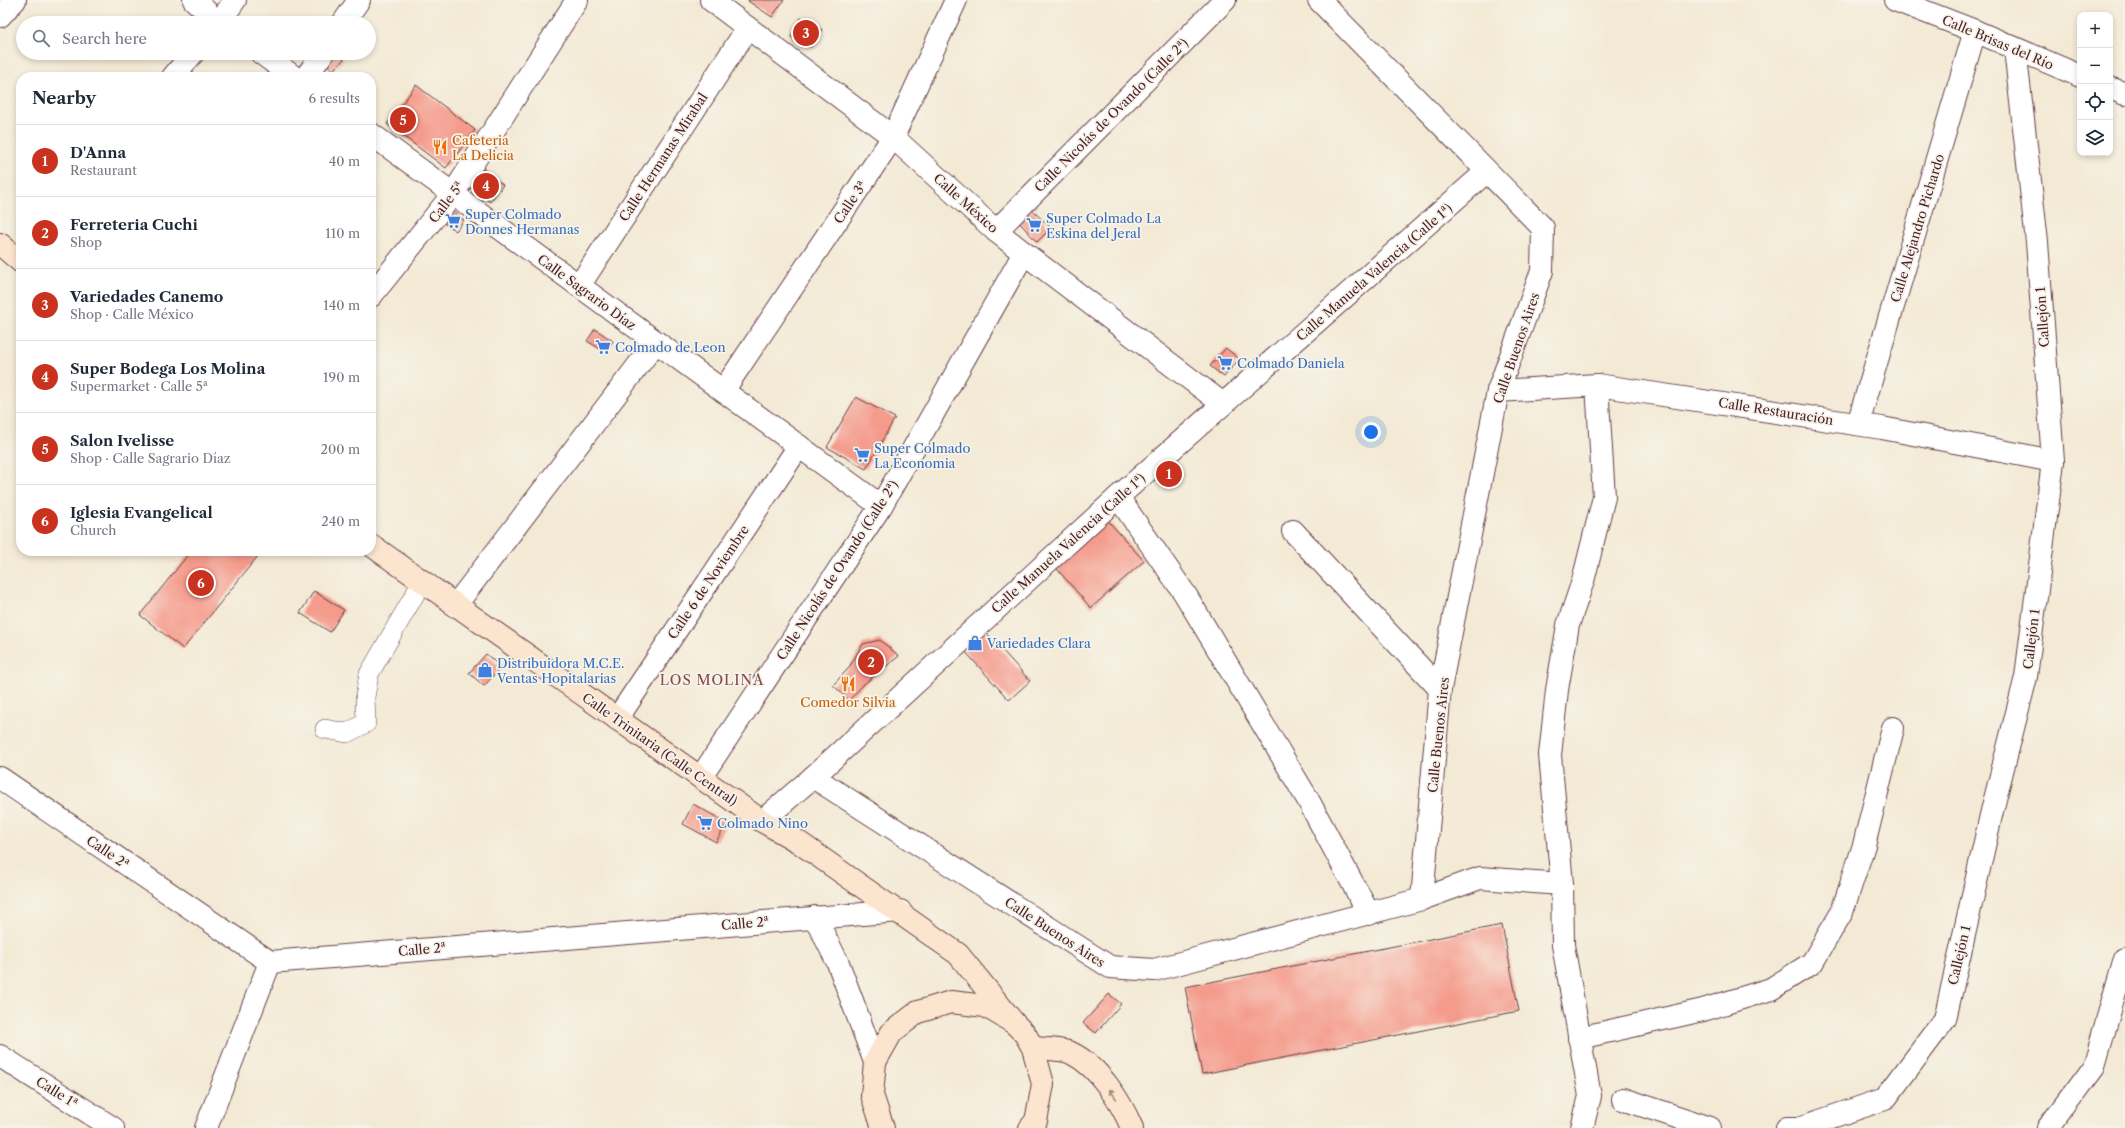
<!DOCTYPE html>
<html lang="en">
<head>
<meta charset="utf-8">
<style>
	body { margin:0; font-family:"Libre Caslon Text",serif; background:#f2f2f3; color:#1f2937 }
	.controls { position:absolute; right:12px; top:12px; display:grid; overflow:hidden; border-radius:8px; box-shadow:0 2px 6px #0003 }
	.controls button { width:36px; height:36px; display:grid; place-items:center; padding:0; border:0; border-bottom:1px solid #e0e1e3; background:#fff; color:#1f2937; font:20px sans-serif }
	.you { position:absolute; left:1371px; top:432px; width:14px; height:14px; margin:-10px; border:3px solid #fff; border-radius:50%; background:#1a73e8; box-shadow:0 0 0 6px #1a73e833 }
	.badge { display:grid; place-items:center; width:26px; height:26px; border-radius:50%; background:#c8321e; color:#fff; font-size:13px; font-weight:700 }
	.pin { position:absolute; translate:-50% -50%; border:2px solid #fff; box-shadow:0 1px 4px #0006 }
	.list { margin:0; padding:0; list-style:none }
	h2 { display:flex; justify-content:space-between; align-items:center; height:52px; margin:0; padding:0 16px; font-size:17px }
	h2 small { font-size:13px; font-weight:400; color:#747a83 }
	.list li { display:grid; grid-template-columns:26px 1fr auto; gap:12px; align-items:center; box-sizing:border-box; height:72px; padding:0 16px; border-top:1px solid #e0e1e3 }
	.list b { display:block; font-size:15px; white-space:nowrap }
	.list p { margin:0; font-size:13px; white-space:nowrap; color:#747a83 }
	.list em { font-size:13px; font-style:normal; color:#747a83 }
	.icon { flex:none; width:22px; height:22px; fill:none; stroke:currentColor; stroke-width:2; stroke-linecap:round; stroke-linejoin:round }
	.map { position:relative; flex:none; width:2125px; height:1128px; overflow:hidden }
	.search { position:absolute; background:#fff; box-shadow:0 2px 6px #0003; left:16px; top:16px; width:360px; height:44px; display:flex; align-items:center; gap:10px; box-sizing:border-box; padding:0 14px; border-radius:22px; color:#747a83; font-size:15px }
	.panel { position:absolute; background:#fff; box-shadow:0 2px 6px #0003; left:16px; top:72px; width:360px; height:484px; border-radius:16px }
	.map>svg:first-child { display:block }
	.building { fill:#f49b8c }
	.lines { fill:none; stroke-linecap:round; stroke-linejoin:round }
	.lane-casing { stroke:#633d44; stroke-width:20 }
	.street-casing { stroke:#633d44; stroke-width:24 }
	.secondary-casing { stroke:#633d44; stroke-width:24 }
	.lane { stroke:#fff; stroke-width:19 }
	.street { stroke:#fff; stroke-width:22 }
	.secondary { stroke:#fce5cf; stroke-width:22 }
	.oneway { stroke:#a3827d }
	.labels { text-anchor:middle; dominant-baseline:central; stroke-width:3.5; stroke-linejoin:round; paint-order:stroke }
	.street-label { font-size:13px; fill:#4a1f2b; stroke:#f7f3e8 }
	.food-label { font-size:13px; fill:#c56008; stroke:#f7f3e8; text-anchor:start }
	.shop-label { font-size:13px; fill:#366cbe; stroke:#f7f3e8; text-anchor:start }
	.neighbourhood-label { font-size:14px; letter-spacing:1px; fill:#864a4d; stroke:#f7f3e8 }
</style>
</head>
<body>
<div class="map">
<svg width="2125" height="1128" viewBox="0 0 2125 1128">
	<rect width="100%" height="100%" fill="#f7f3e8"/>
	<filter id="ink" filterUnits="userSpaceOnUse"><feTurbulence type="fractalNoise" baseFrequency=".025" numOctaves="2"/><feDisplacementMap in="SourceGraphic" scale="8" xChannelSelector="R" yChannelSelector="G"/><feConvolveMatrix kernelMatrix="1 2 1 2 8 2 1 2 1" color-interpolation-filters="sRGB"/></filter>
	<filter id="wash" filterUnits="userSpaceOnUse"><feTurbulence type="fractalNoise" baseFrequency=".012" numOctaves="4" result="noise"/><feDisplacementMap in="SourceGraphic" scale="16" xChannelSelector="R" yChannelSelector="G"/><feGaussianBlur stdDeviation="0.9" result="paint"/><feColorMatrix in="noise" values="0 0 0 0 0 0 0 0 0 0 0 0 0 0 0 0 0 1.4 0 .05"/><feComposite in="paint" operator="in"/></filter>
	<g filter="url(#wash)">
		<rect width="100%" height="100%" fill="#f3ead5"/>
		<g id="blocks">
			<g class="building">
				<path d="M749,0h35l-12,17 -24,-16z"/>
				<path d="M801,18l21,12 -11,17 -20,-10z"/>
				<path d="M335,53h3l6,6 -11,11 -8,-8z"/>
				<path d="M416,85l59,45 -29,38 -59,-44z"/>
				<path d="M483,169l20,16 -13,17 -20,-15z"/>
				<path d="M1031,209l20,19 -14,14 -19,-21z"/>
				<path d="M450,210l14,10 -8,11 -15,-10z"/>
				<path d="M595,329l18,12 -8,11 -18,-11z"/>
				<path d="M1226,348l13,11 -15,18 -14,-11z"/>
				<path d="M856,397l39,21 -29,51 -39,-22z"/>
				<path d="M1172,462l9,12 -14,11 -10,-12z"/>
				<path d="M1102,514l42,47 -53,47 -42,-48z"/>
				<path d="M191,551h71l-79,98 -43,-34z"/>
				<path d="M314,591l30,19 -14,22 -30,-19z"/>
				<path d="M983,629l47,52 -21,19 -47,-52z"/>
				<path d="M880,640l19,16 -35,28 -15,16 -16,-15 15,-16 15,-25z"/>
				<path d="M486,654l15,13 -17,19 -15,-13z"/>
				<path d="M693,804l34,19 -11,19 -33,-18z"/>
				<path d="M1502,925l17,86 -317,63 -17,-87z"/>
				<path d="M1109,994l12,10 -25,29 -13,-10z"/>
			</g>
		</g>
	</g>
	<g filter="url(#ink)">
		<use href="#blocks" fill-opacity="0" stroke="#633d44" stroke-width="1"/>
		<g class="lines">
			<defs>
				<path id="lane" d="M325,729l22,4 19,-10 -1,-26 4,-23 53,-92"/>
				<g id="street">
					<path d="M194,0l25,23"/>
					<path d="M711,0l182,137 103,94 28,22 199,151"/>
					<path d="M1895,0l80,31 105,45"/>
					<path d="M0,16l15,-16"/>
					<path d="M219,23l16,-23"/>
					<path d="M343,23l16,-23"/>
					<path d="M261,53l33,24"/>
					<path d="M173,77l20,-24"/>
					<path d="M306,77l17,-24"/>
					<path d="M2110,88l15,6"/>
					<path d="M371,134l510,372"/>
					<path d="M996,231l229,-231"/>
					<path d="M579,286l168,-257"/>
					<path d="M371,296l82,-102 124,-194"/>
					<path d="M723,391l170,-254 63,-137"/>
					<path d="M1498,391l99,-6 285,43 171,33"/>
					<path d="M1858,424l117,-393"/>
					<path d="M1118,497l67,97 122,204 62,116"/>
					<path d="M1293,531l147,158"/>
					<path d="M455,606l201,-264"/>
					<path d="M617,719l182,-273"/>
					<path d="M701,777l180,-271 143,-253"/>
					<path d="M813,777l297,190 44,3 268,-71 18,-210 58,-298 44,-120 1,-43 -224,-228"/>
					<path d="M0,778l270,184 630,-51"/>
					<path d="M762,821l51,-44 305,-280 368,-325"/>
					<path d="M1562,884l-12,-129 7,-65 11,-65 15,-44 21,-84 -7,-112"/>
					<path d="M1422,899l58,-21 82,6 1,61 27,151 -8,32"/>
					<path d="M815,917l23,46 37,99"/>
					<path d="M1579,1038l124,-28 68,-21 41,-26 30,-51 22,-67 29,-117"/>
					<path d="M0,1056l113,72"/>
					<path d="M1623,1099l87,29"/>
					<path d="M206,1128l64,-166"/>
					<path d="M1787,1128h12l86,-29 60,-80 47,-208 34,-134 27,-216 -16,-219 -22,-193"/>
					<path d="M2048,1128l46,-62 31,-108"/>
				</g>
				<g id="secondary">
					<path d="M0,244l21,18"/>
					<path d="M371,545l391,276 35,20 161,113 56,69"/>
					<path d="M1033,1048c10,1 32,1 40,6 26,13 48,48 59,74"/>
					<path d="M883,1128l-11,-33 3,-33 17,-30 26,-20 33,-10 34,4 29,17 11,11 8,14 10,36 -7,37 -6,7"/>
				</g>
			</defs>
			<use href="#lane" class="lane-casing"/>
			<use href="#street" class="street-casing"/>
			<use href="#secondary" class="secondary-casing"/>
			<use href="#lane" class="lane"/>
			<use href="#street" class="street"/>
			<use href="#secondary" class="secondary"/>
		</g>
		<defs><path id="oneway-shaft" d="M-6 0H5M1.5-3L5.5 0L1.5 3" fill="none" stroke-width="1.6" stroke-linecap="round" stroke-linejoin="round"/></defs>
		<use class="oneway" href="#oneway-shaft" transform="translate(1113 1094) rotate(-124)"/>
	</g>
	<defs>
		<symbol id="restaurant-bare" viewBox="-9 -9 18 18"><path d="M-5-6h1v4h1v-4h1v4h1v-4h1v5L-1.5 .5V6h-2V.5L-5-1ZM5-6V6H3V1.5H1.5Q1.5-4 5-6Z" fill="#e8710a" stroke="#f7f3e8" stroke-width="2.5" paint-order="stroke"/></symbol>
		<symbol id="supermarket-bare" viewBox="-9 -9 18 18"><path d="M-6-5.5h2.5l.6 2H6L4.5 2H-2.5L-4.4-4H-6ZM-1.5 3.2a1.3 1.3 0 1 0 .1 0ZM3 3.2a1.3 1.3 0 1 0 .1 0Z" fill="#3f7fe0" stroke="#f7f3e8" stroke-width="2.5" paint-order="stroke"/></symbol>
		<symbol id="shop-bare" viewBox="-9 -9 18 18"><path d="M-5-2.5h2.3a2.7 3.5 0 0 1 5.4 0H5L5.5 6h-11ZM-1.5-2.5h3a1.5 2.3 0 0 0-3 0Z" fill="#3f7fe0" stroke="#f7f3e8" stroke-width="2.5" paint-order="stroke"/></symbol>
	</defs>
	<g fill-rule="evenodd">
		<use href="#restaurant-bare" x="429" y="136" width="22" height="22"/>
		<use href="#supermarket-bare" x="442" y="210" width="22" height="22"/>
		<use href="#supermarket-bare" x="1023" y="214" width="22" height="22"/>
		<use href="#supermarket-bare" x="592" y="336" width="22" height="22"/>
		<use href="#supermarket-bare" x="1214" y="352" width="22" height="22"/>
		<use href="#supermarket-bare" x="851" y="444" width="22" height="22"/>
		<use href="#shop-bare" x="964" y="632" width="22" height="22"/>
		<use href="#shop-bare" x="474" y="659" width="22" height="22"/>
		<use href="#restaurant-bare" x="837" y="673" width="22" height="22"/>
		<use href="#supermarket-bare" x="694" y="812" width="22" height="22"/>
	</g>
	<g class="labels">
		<g class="street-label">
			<text transform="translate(1998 42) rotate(23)">Calle Brisas del Río</text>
			<text transform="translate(1111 115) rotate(-45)">Calle Nicolás de Ovando (Calle 2ª)</text>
			<text transform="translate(663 157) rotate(-57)">Calle Hermanas Mirabal</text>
			<text transform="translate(446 202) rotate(-53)">Calle 5ª</text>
			<text transform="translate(850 202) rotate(-56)">Calle 3ª</text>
			<text transform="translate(966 203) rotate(42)">Calle México</text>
			<text transform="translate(1917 228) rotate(-73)">Calle Alejandro Pichardo</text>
			<text transform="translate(1374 272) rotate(-41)">Calle Manuela Valencia (Calle 1ª)</text>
			<text transform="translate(587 292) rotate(36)">Calle Sagrario Díaz</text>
			<text transform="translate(2042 317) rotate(-94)">Callejón 1</text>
			<text transform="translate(1516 348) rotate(-71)">Calle Buenos Aires</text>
			<text transform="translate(1776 411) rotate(9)">Calle Restauración</text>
			<text transform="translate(1068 543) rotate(-42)">Calle Manuela Valencia (Calle 1ª)</text>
			<text transform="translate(837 570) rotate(-57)">Calle Nicolás de Ovando (Calle 2ª)</text>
			<text transform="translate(708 582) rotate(-56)">Calle 6 de Noviembre</text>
			<text transform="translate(2031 639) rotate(-83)">Callejón 1</text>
			<text transform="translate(1438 735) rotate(-84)">Calle Buenos Aires</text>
			<text transform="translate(660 749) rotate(35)">Calle Trinitaria (Calle Central)</text>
			<text transform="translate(108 852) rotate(34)">Calle 2ª</text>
			<text transform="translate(745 923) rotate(-5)">Calle 2ª</text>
			<text transform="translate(1055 932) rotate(33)">Calle Buenos Aires</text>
			<text transform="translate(422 949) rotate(-5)">Calle 2ª</text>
			<text transform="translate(1959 955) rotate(-77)">Callejón 1</text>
			<text transform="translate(57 1092) rotate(32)">Calle 1ª</text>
		</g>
		<g class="food-label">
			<text x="452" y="140">Cafeteria<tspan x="452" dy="15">La Delicia</tspan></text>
			<text x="848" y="702" text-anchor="middle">Comedor Silvia</text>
		</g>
		<g class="shop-label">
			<text x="465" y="214">Super Colmado<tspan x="465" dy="15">Donnes Hermanas</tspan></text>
			<text x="1046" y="218">Super Colmado La<tspan x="1046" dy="15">Eskina del Jeral</tspan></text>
			<text x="615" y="347">Colmado de Leon</text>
			<text x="1237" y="363">Colmado Daniela</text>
			<text x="874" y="448">Super Colmado<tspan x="874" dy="15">La Economia</tspan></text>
			<text x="987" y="643">Variedades Clara</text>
			<text x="497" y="663">Distribuidora M.C.E.<tspan x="497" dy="15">Ventas Hopitalarias</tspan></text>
			<text x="717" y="823">Colmado Nino</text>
		</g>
		<g class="neighbourhood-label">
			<text x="712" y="680">LOS MOLINA</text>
		</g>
	</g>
</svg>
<div class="controls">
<button>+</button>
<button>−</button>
<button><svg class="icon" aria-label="locate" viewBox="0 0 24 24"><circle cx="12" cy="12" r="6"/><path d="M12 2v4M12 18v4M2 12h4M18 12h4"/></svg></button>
<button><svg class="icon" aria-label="layers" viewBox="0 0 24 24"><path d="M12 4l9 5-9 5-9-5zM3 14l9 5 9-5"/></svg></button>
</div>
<div class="you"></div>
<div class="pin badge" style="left:1169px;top:474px">1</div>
<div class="pin badge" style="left:871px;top:662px">2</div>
<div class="pin badge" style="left:806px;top:33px">3</div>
<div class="pin badge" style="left:486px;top:186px">4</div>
<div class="pin badge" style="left:403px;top:120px">5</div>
<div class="pin badge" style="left:201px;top:583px">6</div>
<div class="search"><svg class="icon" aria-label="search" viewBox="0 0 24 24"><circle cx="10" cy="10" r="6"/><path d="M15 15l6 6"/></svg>Search here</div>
<section class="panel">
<h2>Nearby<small>6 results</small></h2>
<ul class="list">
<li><span class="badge">1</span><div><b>D'Anna</b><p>Restaurant</p></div><em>40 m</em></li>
<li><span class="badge">2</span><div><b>Ferreteria Cuchi</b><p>Shop</p></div><em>110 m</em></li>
<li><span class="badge">3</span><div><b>Variedades Canemo</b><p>Shop · Calle México</p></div><em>140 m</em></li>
<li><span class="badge">4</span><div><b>Super Bodega Los Molina</b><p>Supermarket · Calle 5ª</p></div><em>190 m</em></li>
<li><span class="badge">5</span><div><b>Salon Ivelisse</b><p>Shop · Calle Sagrario Díaz</p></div><em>200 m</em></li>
<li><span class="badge">6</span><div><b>Iglesia Evangelical</b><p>Church</p></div><em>240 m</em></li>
</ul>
</section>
</div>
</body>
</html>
